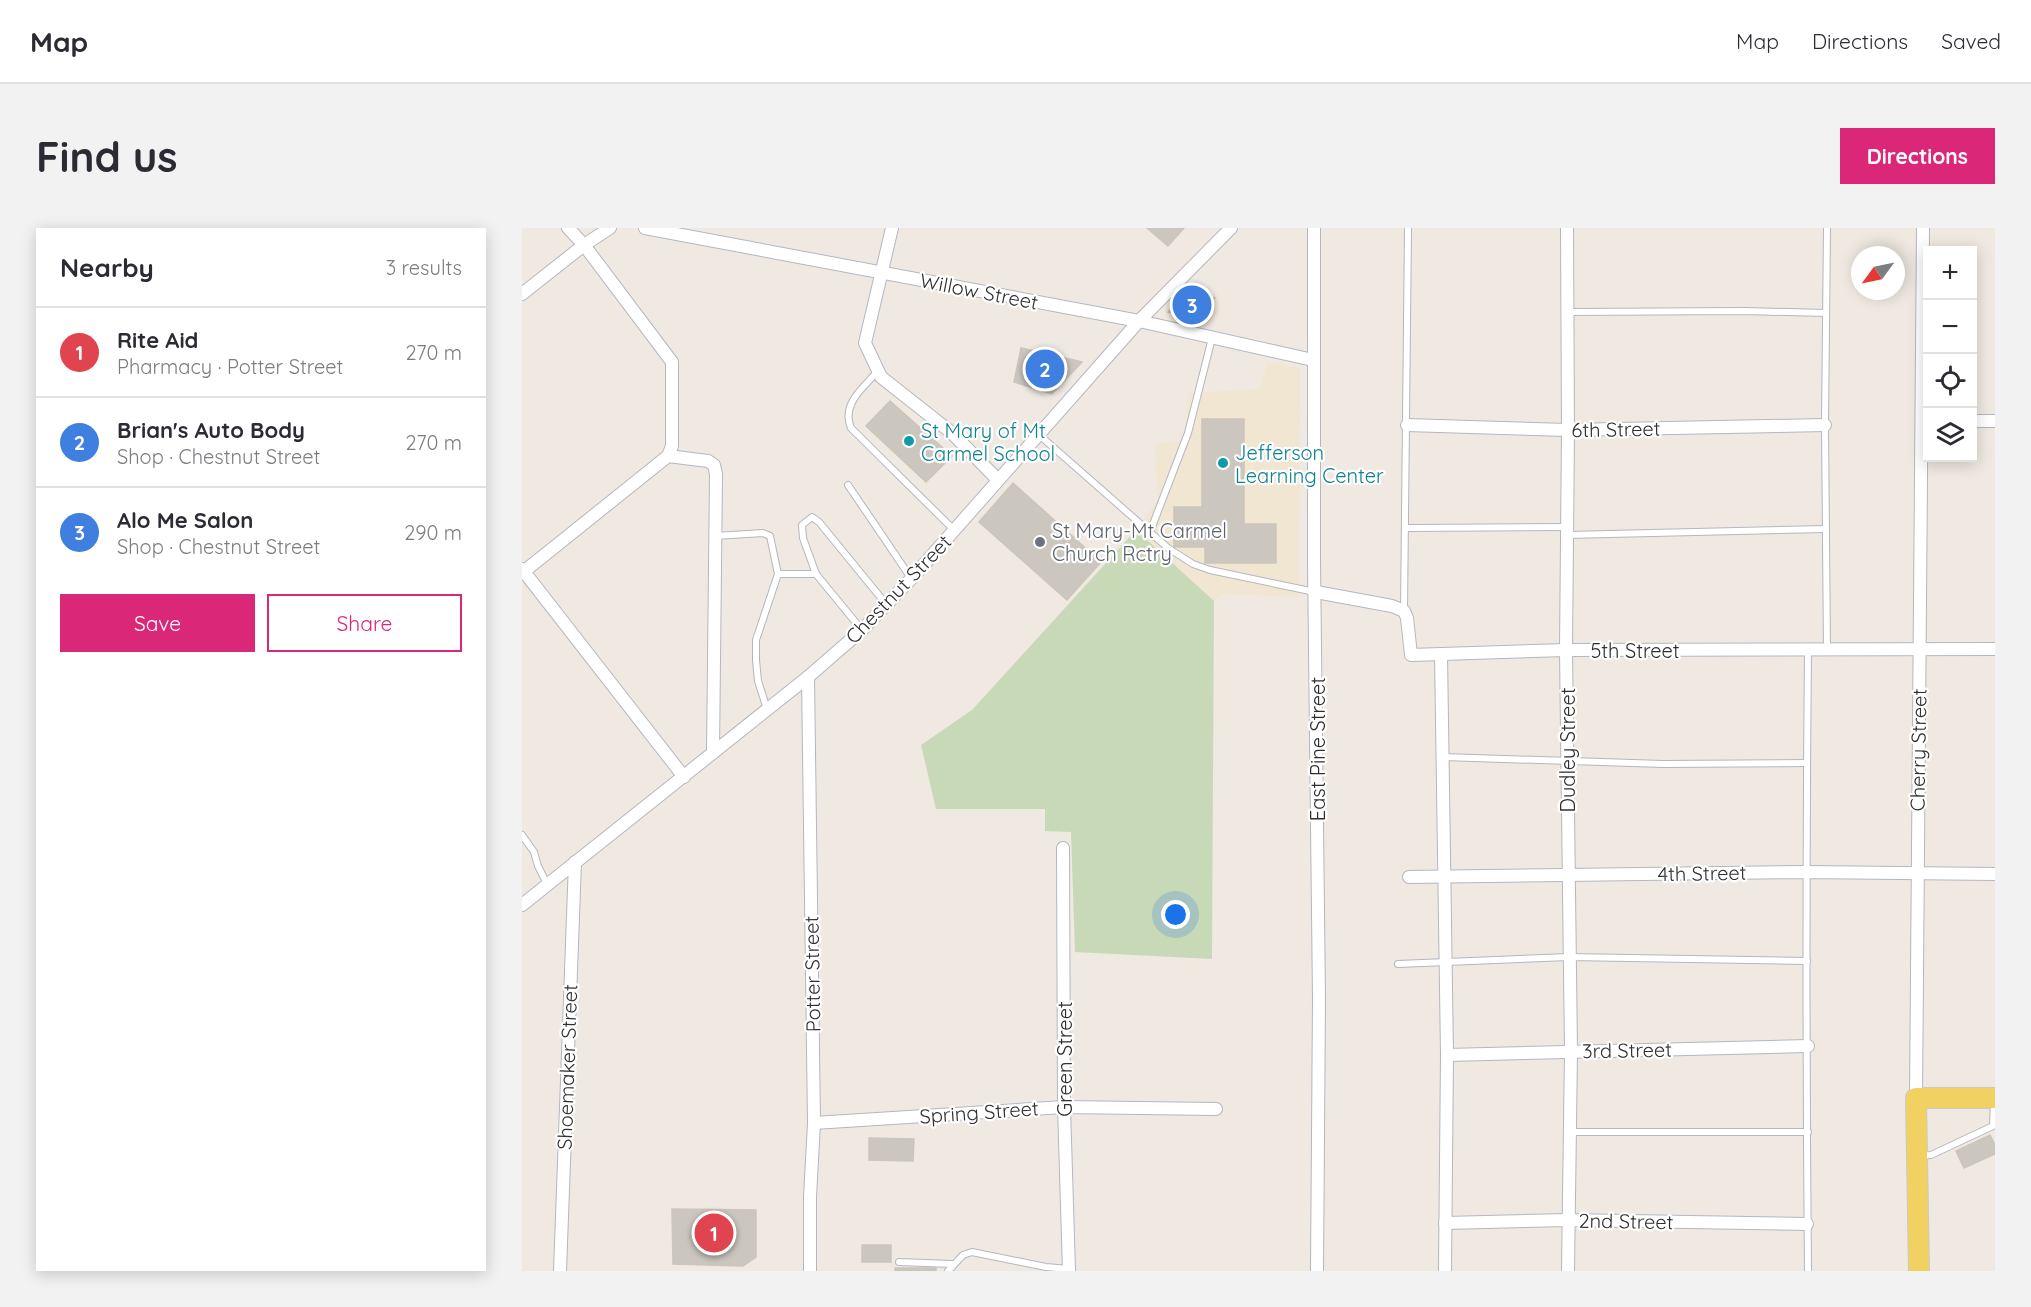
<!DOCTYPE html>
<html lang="en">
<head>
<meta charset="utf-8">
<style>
	body { margin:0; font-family:Quicksand,sans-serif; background:#f2f2f3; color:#2b2b33 }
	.controls { position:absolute; right:18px; top:18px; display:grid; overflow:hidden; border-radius:0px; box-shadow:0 3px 15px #0003 }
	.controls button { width:54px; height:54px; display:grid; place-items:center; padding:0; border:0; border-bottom:2px solid #e1e1e2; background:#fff; color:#2b2b33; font:30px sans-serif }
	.compass { position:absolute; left:1329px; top:18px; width:54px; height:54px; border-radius:50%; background:#fff; box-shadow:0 3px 15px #0003; rotate:237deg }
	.you { position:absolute; left:654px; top:687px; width:21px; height:21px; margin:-15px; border:4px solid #fff; border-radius:50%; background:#1a73e8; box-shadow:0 0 0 9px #1a73e833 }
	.badge { display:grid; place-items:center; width:39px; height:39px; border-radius:50%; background:#db2777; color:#fff; font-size:20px; font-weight:700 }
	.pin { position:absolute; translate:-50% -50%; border:3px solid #fff; box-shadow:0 2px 6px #0006 }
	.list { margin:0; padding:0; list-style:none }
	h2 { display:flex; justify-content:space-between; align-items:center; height:78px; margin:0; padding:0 24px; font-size:26px }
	h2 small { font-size:20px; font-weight:400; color:#7c7c81 }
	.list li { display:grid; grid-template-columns:39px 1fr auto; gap:18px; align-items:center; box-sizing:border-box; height:90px; padding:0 24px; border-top:2px solid #e1e1e2 }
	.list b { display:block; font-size:22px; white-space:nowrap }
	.list p { margin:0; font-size:20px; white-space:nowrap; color:#7c7c81 }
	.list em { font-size:20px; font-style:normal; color:#7c7c81 }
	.actions { display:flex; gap:12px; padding:18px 24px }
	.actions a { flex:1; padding:14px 0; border:2px solid #db2777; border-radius:0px; text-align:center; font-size:21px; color:#db2777 }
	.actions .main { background:#db2777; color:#fff }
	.icon { flex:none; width:33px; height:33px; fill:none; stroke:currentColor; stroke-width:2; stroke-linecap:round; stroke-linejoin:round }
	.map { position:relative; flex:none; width:1473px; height:1043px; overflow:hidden; border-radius:0px }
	header { display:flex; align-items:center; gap:36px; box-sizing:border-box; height:84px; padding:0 30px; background:#fff; border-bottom:2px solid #e1e1e2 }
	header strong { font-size:28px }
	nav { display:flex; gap:33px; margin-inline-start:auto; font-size:21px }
	.intro { display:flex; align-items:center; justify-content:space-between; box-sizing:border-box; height:144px; padding:0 36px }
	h1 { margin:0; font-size:42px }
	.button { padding:15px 27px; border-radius:0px; background:#db2777; color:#fff; font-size:21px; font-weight:700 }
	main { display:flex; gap:36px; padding:0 36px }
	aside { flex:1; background:#fff; border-radius:0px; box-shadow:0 3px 15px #0003 }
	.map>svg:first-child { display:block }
	.education { fill:#f0e6d1 }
	.cemetery { fill:#c8d9b8 }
	.building { fill:#cbc7bf; stroke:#cbc5ba; stroke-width:1.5 }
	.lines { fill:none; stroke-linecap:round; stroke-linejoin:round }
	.lane-casing { stroke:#b4b7c1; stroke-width:8 }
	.street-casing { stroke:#b4b7c1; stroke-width:14 }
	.primary-casing { stroke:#c9c9c9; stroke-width:22 }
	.lane { stroke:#fff; stroke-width:6 }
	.street { stroke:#fff; stroke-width:12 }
	.primary { stroke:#f2d163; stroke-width:20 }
	.culture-dot { fill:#0f9aa8; stroke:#fff; stroke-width:2 }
	.worship-dot { fill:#6b7280; stroke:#fff; stroke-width:2 }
	.labels { text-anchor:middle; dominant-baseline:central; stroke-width:4.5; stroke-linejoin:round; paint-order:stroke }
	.street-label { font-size:20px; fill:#2e2e2e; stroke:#fff }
	.culture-label { font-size:20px; fill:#0d838f; stroke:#fff; text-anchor:start }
	.worship-label { font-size:20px; fill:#5b616d; stroke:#fff; text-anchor:start }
</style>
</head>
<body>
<header>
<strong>Map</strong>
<nav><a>Map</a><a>Directions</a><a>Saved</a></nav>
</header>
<div class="intro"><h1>Find us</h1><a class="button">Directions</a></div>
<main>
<aside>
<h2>Nearby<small>3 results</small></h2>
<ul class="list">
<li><span class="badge" style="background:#e0444e">1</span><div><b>Rite Aid</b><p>Pharmacy · Potter Street</p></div><em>270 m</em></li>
<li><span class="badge" style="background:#3f7fe0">2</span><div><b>Brian's Auto Body</b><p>Shop · Chestnut Street</p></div><em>270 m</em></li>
<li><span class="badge" style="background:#3f7fe0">3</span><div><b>Alo Me Salon</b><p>Shop · Chestnut Street</p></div><em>290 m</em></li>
</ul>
<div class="actions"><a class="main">Save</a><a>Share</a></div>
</aside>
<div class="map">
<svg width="1473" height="1043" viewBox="0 0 1473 1043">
	<rect width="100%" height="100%" fill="#efe9e1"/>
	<path class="education" d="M746,134l32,6 -1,229 -75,-3 -10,7 -78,-71 22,-30 -3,-56 30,-3 4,-48 70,-4z"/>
	<path class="cemetery" d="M614,302l78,71 -2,358 -137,-7 -4,-120 -26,-1v-22h-109l-15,-64 51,-35z"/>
	<g class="building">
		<path d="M625,0h37l-16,18z"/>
		<path d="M671,59l22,11 -19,20 -28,-6z"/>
		<path d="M499,120l61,14 -30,32 -38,-12z"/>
		<path d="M368,173l62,55 -26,26 -60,-56z"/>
		<path d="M680,191h42v105h32v39h-71v-16h-31v-40h28z"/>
		<path d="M491,255l88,79 -34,38 -88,-78z"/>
		<path d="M1468,907l5,10v9l-31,14 -8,-17z"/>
		<path d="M347,910l45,1 -1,22 -44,-1z"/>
		<path d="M150,981l84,1v47l-13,9 -70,-2z"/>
		<rect x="340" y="1017" width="29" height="17"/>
		<rect x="373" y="1040" width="41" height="3"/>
	</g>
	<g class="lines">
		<defs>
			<g id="lane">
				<path d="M1045,84l177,-1 82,2"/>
				<path d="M356,143c-15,17 -37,33 -27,57l103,102"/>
				<path d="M516,206l130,114 25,16 17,6 105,22"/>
				<path d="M326,257l63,93"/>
				<path d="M884,300l161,-1"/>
				<path d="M628,304l38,-99 24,-95"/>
				<path d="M1045,307l259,-6"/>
				<path d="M193,308l48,-3 7,3 8,38 -22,66v20l2,21 9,28"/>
				<path d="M256,346h38"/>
				<path d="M882,383l4,-383"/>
				<path d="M340,402l-46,-56 -13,-36 -1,-13 10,-8 7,5 67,82"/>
				<path d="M1305,421l-2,-224 2,-197"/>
				<path d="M921,529l220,7 144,-1"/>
				<path d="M0,607l12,17 4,14 9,18"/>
				<path d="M876,736l171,-7 238,4"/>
				<path d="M1047,904h239"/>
				<path d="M1397,928l12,-1 62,-29 1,-24"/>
				<path d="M377,1034l53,2v3"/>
				<path d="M426,1043l15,-16 9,-3 74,15 23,2"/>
				<path d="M1286,1043c-2,-207 -2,-414 0,-621"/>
			</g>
			<g id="street">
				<path d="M123,0l494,93 174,39"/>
				<path d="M370,0l-27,115 16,34 71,56 46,47"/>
				<path d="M792,0v333l5,438 -2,272"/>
				<path d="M1045,0l1,202 -2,220 5,401 -3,220"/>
				<path d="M0,66l62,-49 26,-17"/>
				<path d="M1450,193h23"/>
				<path d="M885,197l161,5 257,-5"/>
				<path d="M146,228l40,5 6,4 2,9 -3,279"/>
				<path d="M0,341l162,208"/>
				<path d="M0,345l146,-117 4,-10v-84l-88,-117 -16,-17"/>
				<path d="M794,364l76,14 12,5 3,7 4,37 155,-5 429,-1"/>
				<path d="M919,426l6,401 -2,216"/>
				<path d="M286,449l6,446 -4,74v74"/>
				<path d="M541,620l1,259 5,164"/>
				<path d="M887,649l396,-5 190,2"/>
				<path d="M0,677l286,-228 54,-47 50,-52 227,-257 92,-93"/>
				<path d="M925,827l361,-9"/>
				<path d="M1394,870l7,-870"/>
				<path d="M292,895l250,-16 152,2"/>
				<path d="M923,995l122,-3 240,4"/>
				<path d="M38,1043l15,-409"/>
			</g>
			<path id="primary" d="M1397,1043l-3,-173h79"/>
		</defs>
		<use href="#lane" class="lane-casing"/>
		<use href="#street" class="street-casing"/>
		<use href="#primary" class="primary-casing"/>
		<use href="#lane" class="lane"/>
		<use href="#street" class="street"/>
		<use href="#primary" class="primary"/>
	</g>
	<g class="culture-dot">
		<circle cx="387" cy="213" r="6"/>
		<circle cx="701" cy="235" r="6"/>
	</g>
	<circle class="worship-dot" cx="518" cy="314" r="6"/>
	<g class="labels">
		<g class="street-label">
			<text transform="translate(457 63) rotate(11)">Willow Street</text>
			<text transform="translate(1094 201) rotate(-1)">6th Street</text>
			<text transform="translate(376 361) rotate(-46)">Chestnut Street</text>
			<text x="1113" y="422">5th Street</text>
			<text transform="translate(795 521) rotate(-90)">East Pine Street</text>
			<text transform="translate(1045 522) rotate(-90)">Dudley Street</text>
			<text transform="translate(1396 522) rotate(-89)">Cherry Street</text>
			<text transform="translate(1180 645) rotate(-1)">4th Street</text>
			<text transform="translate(290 746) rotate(-91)">Potter Street</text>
			<text transform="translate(1105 822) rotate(-1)">3rd Street</text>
			<text transform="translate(542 831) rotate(-90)">Green Street</text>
			<text transform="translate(45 839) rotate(-88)">Shoemaker Street</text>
			<text transform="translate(457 884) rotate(-4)">Spring Street</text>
			<text transform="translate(1104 993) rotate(1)">2nd Street</text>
		</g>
		<g class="culture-label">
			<text x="399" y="202">St Mary of Mt<tspan x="399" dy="23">Carmel School</tspan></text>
			<text x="713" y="224">Jefferson<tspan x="713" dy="23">Learning Center</tspan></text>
		</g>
		<g class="worship-label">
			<text x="530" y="302">St Mary-Mt Carmel<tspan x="530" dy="23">Church Rctry</tspan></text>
		</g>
	</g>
</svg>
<div class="controls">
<button>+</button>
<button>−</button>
<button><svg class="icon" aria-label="locate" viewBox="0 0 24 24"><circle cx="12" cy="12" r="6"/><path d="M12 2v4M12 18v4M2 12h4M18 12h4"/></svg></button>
<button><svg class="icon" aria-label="layers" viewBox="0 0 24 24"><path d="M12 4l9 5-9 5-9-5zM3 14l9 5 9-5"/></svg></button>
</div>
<svg class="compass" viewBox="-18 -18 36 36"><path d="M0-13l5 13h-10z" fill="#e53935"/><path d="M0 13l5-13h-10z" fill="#7c7c81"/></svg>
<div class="you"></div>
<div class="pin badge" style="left:192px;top:1005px;background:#e0444e">1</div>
<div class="pin badge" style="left:523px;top:141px;background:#3f7fe0">2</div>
<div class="pin badge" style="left:670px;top:77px;background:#3f7fe0">3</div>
</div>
</main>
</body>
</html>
